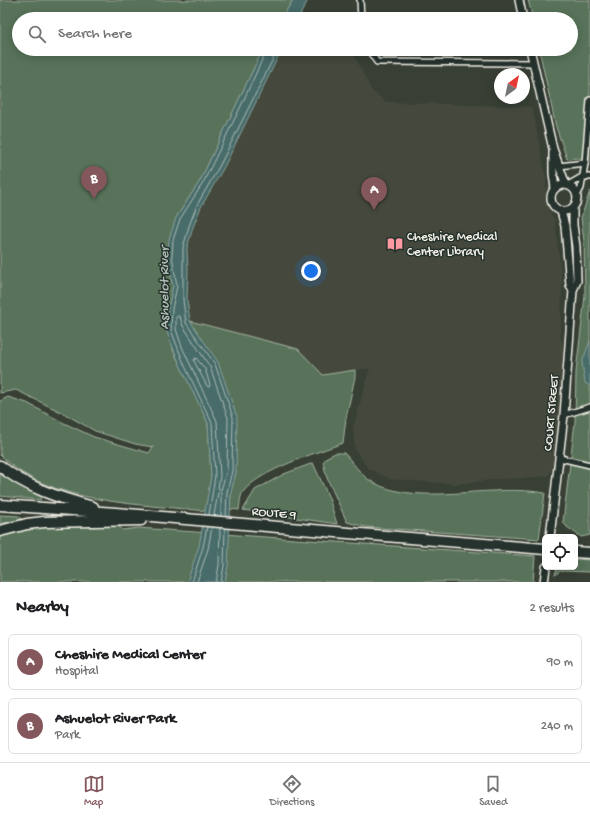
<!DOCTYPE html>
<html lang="en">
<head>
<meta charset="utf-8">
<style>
	body { margin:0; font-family:"Gochi Hand",sans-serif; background:#f6f6f6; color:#202124 }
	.controls { position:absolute; right:12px; bottom:12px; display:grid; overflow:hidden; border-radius:6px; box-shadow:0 2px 10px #0003 }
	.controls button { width:36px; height:36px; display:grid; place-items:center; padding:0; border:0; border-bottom:1px solid #e0e0e0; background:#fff; color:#202124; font:20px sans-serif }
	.compass { position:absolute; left:494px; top:68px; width:36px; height:36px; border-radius:50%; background:#fff; box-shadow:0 2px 10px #0003; rotate:33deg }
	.you { position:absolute; left:311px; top:271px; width:14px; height:14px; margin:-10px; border:3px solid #fff; border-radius:50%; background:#1a73e8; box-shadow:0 0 0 6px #1a73e833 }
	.badge { display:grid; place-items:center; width:26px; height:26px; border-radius:50%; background:#84575d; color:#fff; font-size:13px; font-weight:700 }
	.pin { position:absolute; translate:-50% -33px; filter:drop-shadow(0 1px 2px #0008) }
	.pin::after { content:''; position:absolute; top:21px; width:14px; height:12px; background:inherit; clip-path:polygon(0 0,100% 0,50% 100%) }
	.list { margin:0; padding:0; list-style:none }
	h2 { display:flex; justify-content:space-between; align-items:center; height:52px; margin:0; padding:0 16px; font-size:17px }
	h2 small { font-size:13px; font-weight:400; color:#757577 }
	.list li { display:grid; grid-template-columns:26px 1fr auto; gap:12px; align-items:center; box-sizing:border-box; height:56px; margin:0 8px 8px; padding:0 8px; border:1px solid #e0e0e0; border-radius:6px }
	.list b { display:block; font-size:15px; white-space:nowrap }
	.list p { margin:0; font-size:13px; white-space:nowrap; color:#757577 }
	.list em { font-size:13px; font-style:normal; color:#757577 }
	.icon { flex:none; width:22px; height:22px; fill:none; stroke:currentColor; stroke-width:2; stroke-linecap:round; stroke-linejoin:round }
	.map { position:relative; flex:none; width:590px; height:582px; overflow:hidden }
	.search { position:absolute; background:#fff; box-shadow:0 2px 10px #0003; left:12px; right:12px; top:12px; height:44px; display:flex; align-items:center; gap:10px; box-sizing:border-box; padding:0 14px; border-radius:22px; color:#757577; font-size:15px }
	.sheet { height:180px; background:#fff }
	nav { display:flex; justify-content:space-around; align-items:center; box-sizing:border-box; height:56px; border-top:1px solid #e0e0e0; background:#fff; font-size:11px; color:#757577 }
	nav a { display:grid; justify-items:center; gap:2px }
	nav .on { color:#84575d }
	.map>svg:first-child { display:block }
	.built { fill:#454a3d }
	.green { fill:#58735a; stroke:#a6b2a1 }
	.water { fill:#476c6a; stroke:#8ca19c }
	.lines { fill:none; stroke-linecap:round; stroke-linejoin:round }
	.shore { stroke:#afbcb6; stroke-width:1 }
	.street-casing { stroke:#f4f1e8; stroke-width:8 }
	.secondary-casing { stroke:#f4f1e8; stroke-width:10 }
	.highway-casing { stroke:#f4f1e8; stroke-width:13 }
	.street { stroke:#26332d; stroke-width:5 }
	.secondary { stroke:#26332d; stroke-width:7 }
	.highway { stroke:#26332d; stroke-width:10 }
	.labels { text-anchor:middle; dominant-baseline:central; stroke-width:3; stroke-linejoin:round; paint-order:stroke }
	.poi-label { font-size:13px; fill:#f4f1e8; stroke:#26332d; text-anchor:start }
	.street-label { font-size:13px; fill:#f4f1e8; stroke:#26332d }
	.water-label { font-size:14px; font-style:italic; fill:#afbcb6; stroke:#26332d }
</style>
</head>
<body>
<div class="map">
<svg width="590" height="582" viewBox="0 0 590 582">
	<rect width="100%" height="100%" fill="#384036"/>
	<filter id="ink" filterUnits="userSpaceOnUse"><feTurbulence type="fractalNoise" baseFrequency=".025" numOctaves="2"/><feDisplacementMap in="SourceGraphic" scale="8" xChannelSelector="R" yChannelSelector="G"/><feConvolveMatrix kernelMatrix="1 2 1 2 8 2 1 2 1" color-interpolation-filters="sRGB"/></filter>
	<g filter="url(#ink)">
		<path class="built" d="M282,49h69l20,41 15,12 146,5 14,73v21l4,12 5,7 7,63 -2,54 3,7 -1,31 -4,50 -5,40 -3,8 -2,3 -18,2 -31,1 -44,5 -65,-5 -22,-11 -13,-19 -2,-21 17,-60 -47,7 -25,-26 -108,-28 -3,-21 1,-30 -1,-22 6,-21 8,-20 23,-40z"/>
		<g class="green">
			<path d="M0,0h293l-12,19h-262v30h244l-63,132 -24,37 -9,38 6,30 -5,22 5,42 35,73 3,53 -5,35c-64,-7 -159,-7 -206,-56v-54l8,-4 19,6 37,20 30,14 55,16 4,-6 -18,-3 -40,-13 -32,-18 -47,-23 -16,3z"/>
			<path d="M528,0h62v162l-13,-4 -10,1 -11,-32 -17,-78h32v-30h-38z"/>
			<path d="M590,191v344l-9,2 -14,-10 -4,-5 12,-100 1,-50 9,-76 -1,-55 -3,-23z"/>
			<path d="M190,321l108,28 25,26 32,-5v7l-9,41 -3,25c-25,9 -85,28 -100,49 -3,4 -3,13 -4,18l-9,-1 1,-17 5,-20z"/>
			<path d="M335,453h9c7,7 18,23 25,27 35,22 86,12 124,11 17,-1 35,-1 52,2l-6,46 -173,-12 -19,-5 -20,-44 -4,-16 4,-5z"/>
			<path d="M313,463l16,35 8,26 -94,-14 12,-20 29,-16z"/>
			<path d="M0,469l39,25 2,3 -1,3 -40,-4z"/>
			<path d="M0,515l19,1 3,3 -22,5z"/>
			<path d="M117,525l6,5 15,-2 397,28 -2,26h-533v-47l33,-8z"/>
			<path d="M575,559l15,1v12l-30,-1 -5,4 2,-8h18z"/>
		</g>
		<g class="water">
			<path d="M293,0h15l-10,19h-17z"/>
			<path d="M263,49h19l-58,118 -23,40 -8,20 -6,21 1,22 -1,30 3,21 28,41 19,55 -1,55 -5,20 -3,74 -3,16h-38l12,-36 12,-70 -3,-53 -28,-58 -14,-35 2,-22 5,-22 -6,-30 2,-17 7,-21 24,-37z"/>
			<path d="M590,341v45l-5,-3 -3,-20z"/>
		</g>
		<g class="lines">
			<g class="shore">
				<path d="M178,316l2,1 3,9 27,41 18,51 -1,52 -6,20 -3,-2 2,-12 -3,-55 -35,-74 -6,-18v-11z"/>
				<path d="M196,358l9,11 5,16 -1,2 -2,-1 -13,-25z"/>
				<path d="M209,515l6,-39 -3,-53 -28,-59 -13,-34 1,-21 5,-23 -5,-30 1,-16 7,-21 23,-36 37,-75 27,-59"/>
				<path d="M214,515l4,-22 2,-2 1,2v23"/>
				<path d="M226,516l1,-24 5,-21 1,-54 -18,-53 -29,-41 -3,-23v-52l6,-22 8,-21 23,-40 58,-116"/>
				<path d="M192,582l11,-35 4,-20"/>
				<path d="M197,582l11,-33 4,-22"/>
				<path d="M216,582l3,-17 1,-37"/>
				<path d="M221,582l3,-16 1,-38"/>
			</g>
			<defs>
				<g id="street">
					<path d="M360,0l1,19"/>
					<path d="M368,49l9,13 156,1"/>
					<path d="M559,166l26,-3"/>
					<path d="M568,185l14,-8h8"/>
					<path d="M577,196l4,-8 4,-25 5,-63"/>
					<path d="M564,415l26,-8"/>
					<path d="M560,458l30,7"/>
				</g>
				<g id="secondary">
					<path d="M519,0l4,19"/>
					<path d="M530,49l23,100 13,36"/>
					<path d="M553,153v20l2,15"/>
					<circle cx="564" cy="198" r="13"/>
					<path d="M561,211l4,15 5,59 3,5"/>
					<path d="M550,537l14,-122 9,-125 4,-9 -1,-34 -3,-22v-18"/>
					<path d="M544,582l2,-15"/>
				</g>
				<g id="highway">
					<path d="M0,466c27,22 60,32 93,41"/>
					<path d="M0,505l116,8 220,19 209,17"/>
					<path d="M0,531l27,-7 17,-2 97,-2"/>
					<path d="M575,552l15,1"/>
				</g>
			</defs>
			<use href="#street" class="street-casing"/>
			<use href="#secondary" class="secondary-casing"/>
			<use href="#highway" class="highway-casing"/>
			<use href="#street" class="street"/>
			<use href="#secondary" class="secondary"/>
			<use href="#highway" class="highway"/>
		</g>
	</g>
	<defs>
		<symbol id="library-bare" viewBox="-9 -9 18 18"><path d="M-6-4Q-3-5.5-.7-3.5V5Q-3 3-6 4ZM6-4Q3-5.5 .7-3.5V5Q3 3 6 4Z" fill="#ff9aa2" stroke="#26332d" stroke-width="2.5" paint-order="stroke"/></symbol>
	</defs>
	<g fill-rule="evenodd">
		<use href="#library-bare" x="384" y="233" width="22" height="22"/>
	</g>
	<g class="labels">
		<g class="poi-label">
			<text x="407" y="237">Cheshire Medical<tspan x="407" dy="15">Center Library</tspan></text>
		</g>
		<g class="street-label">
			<text transform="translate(552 413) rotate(-85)">COURT STREET</text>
			<text transform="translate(274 514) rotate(5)">ROUTE 9</text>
		</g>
		<g class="water-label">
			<text transform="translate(165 288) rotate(-90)">Ashuelot River</text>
		</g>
	</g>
</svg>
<div class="controls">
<button><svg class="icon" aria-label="locate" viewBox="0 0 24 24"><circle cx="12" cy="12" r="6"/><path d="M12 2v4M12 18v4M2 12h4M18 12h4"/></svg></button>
</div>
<svg class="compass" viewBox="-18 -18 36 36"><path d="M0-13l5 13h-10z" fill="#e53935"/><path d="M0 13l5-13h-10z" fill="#757577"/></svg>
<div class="you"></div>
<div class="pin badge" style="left:374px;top:210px">A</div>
<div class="pin badge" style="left:94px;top:199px">B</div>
<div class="search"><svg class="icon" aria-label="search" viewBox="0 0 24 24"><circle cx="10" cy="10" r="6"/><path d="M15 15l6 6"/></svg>Search here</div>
</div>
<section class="sheet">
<h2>Nearby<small>2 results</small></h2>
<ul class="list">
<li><span class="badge">A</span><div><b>Cheshire Medical Center</b><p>Hospital</p></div><em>90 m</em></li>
<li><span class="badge">B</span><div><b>Ashuelot River Park</b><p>Park</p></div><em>240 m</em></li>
</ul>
</section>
<nav>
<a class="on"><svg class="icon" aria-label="map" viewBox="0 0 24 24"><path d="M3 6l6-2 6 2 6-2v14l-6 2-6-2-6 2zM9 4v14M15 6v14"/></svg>Map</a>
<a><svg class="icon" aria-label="directions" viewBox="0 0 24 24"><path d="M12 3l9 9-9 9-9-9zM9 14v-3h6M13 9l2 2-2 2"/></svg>Directions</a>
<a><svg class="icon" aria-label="saved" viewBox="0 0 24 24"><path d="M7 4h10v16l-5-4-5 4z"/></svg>Saved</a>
</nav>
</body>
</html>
